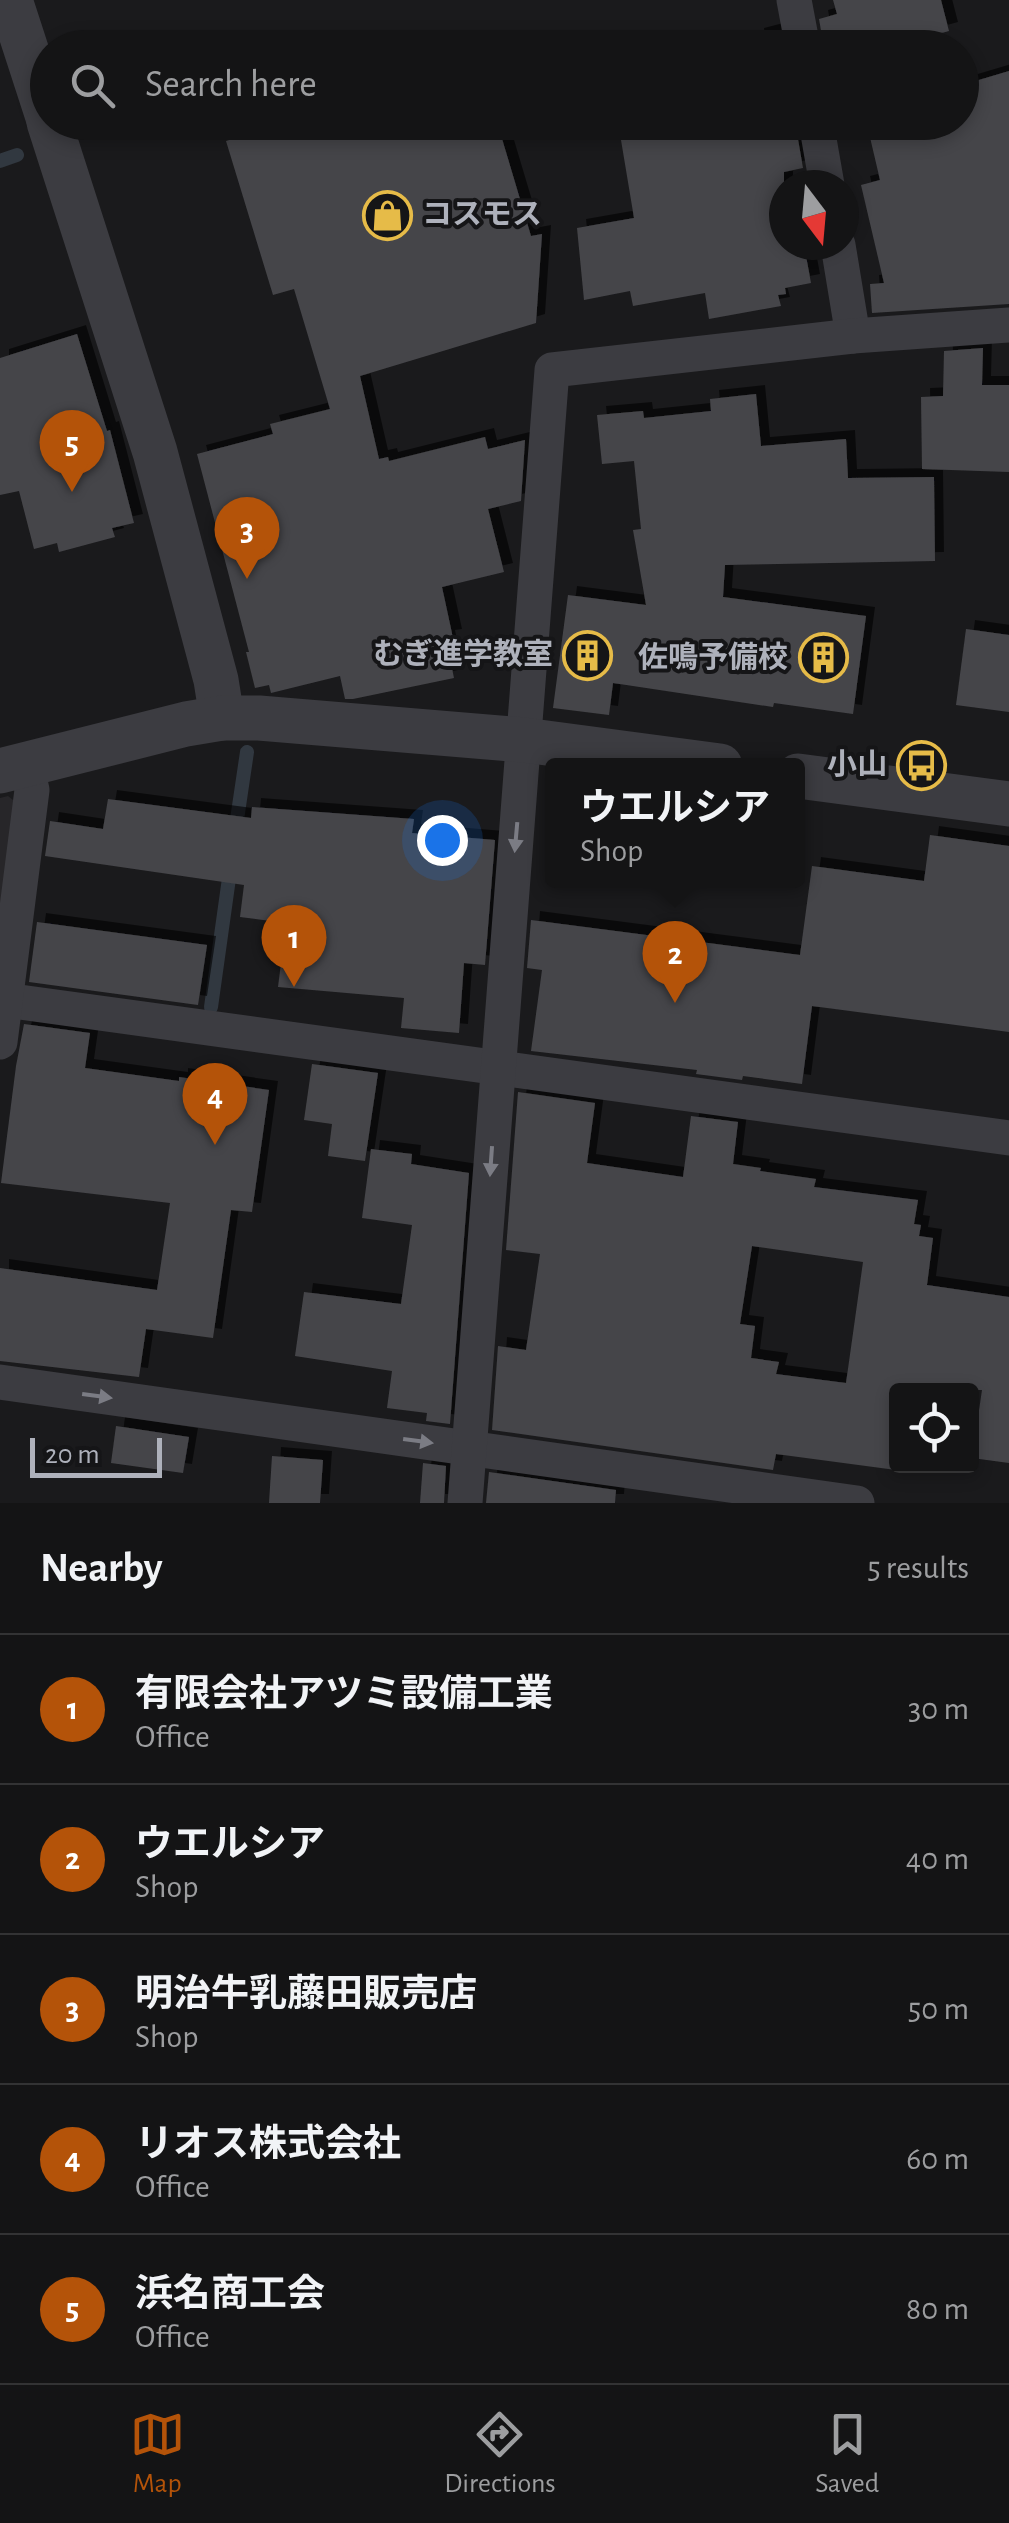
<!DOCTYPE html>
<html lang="en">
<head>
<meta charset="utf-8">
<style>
	body { margin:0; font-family:"Alegreya Sans","Noto Sans JP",sans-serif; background:#212122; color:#f1f3f6 }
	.controls { position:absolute; right:30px; bottom:30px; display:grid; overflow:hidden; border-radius:10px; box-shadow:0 5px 15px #0003 }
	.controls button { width:90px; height:90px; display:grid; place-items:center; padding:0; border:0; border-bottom:2px solid #333334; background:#141415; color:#f1f3f6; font:50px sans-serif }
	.compass { position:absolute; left:769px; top:170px; width:90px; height:90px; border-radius:50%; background:#141415; box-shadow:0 5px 15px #0003; rotate:164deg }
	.scale { position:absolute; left:30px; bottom:25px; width:132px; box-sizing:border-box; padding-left:10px; border:5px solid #aeb1bb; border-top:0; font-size:28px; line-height:35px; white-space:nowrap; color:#aeb1bb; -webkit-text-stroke:8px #151517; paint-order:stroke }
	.you { position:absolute; left:442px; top:840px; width:35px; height:35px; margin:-25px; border:8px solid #fff; border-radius:50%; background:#1a73e8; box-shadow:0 0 0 15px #1a73e833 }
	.badge { display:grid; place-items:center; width:65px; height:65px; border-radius:50%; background:#b45309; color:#fff; font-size:32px; font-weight:700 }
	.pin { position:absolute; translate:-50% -82px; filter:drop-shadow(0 2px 5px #0008) }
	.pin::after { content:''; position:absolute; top:52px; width:35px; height:30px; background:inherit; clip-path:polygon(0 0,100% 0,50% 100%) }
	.popup { position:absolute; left:545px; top:758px; width:260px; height:130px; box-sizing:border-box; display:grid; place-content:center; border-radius:10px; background:#141415; filter:drop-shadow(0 2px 8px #0005); font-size:32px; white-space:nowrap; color:#9d9ea0 }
	.popup b { font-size:38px; color:#f1f3f6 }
	.popup::after { content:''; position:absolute; left:50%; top:100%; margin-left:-20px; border:20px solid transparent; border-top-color:#141415 }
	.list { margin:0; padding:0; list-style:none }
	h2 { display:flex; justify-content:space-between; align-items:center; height:130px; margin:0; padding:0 40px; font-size:42px }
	h2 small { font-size:32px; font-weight:400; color:#9d9ea0 }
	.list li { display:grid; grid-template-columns:65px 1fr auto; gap:30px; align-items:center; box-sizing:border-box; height:150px; padding:0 40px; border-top:2px solid #333334 }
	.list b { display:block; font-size:38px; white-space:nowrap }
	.list p { margin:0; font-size:32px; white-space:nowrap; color:#9d9ea0 }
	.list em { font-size:32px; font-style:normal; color:#9d9ea0 }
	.icon { flex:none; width:55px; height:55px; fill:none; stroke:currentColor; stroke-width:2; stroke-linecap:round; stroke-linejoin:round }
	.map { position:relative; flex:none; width:1009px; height:1503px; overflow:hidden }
	.search { position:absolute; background:#141415; box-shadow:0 5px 15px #0003; left:30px; right:30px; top:30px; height:110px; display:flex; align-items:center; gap:25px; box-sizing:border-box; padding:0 35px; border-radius:55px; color:#9d9ea0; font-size:38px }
	.sheet { height:880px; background:#141415 }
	nav { display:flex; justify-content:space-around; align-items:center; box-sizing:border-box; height:140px; border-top:2px solid #333334; background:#141415; font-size:28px; color:#9d9ea0 }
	nav a { display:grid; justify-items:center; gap:5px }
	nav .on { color:#b45309 }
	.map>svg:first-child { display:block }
	.built { fill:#272629 }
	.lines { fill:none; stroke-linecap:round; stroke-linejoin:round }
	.stream { stroke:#313840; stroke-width:14 }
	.building { fill:#454549; fill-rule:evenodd; filter:url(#shadow) }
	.minor { stroke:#3c3c41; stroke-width:35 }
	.tertiary { stroke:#3c3c41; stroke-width:45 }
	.oneway { fill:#7b7c84 }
	.labels { text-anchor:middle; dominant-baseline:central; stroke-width:8; stroke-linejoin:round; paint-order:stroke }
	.poi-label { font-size:30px; font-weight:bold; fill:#aeb1bb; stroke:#151517; text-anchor:end }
</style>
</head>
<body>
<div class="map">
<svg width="1009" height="1503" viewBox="0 0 1009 1503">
	<defs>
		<filter id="shadow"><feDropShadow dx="9" dy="-9" stdDeviation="0" flood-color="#0009"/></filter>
	</defs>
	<rect width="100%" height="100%" fill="#1a1a1c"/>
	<path class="built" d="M8,796l10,8 -18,136v-142z"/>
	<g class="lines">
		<g class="stream">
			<path d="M0,161l17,-6"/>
			<path d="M235,833l12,-81"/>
			<path d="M211,1007l20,-143"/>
		</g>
	</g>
	<g class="building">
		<path d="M833,0h108l8,31 -61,17h-64l-5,-29 18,-5z"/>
		<path d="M778,31l3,17h-25l-1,-11z"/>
		<path d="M1009,71v233l-137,9 -2,-29 14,-1 -23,-98 19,-5 -11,-47 47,-11h46v-37z"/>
		<path d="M288,122h209l34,114 11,-2 -6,89 -176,53 19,83 9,-2 1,4 96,-24 3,12 37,-9 -4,61 -33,8 16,63 -62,15 11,51 -7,1 8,39 -101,21h-8l-5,-23 -69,17 -2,-8 -14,3 -9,-36h3l-52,-198 76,-20 -3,-10 60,-15 -36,-120 -21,6 -47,-154z"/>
		<path d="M618,122h177l8,46 -19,4v73h20l7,38 -26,5 1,6 -8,1 3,11 -72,13 -4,-26 -72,13 -3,-15 -46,9 -7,-72 57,-10z"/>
		<path d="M77,334l30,97 3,-1 24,93 -22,5 3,9 -56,15 -2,-9 -23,6 -15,-58 -19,4v-137z"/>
		<path d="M983,348l-1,37h27v87l-87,-3 -1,-72 22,-1 1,-45z"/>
		<path d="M756,394l5,52 85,-7 2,39 86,-1 1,84 -210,4 -2,32 143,19 -13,98 -79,-11 -1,4 -160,-24 -4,32 -56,-7 15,-113 78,10 -13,-75 8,-1 -7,-68 -32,3 -5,-49 46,-4 1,7 67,-7 -1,-12z"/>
		<path d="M966,629l43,6v77l-53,-7z"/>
		<path d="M108,799l143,19 1,-11 162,12 -2,14 83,7 -10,125 -21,-2 -5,70 -58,-5 3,-30 -126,-11 8,-64 -46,-6 4,-32 -199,-29 5,-35 53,8z"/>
		<path d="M930,835l79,11v186l-197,-26 -10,78 -59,-8 -1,4 -46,-6 1,-4 -166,-19 11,-81 -15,-2 4,-48 269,35 12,-89 112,15z"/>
		<path d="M37,922l170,23 -9,60 -169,-23z"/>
		<path d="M24,1024l66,9 -5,35 94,13v-4l90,13 -17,122 -21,-2 -18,128 -67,-9 -7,48 -139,-16v-93l157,22 13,-87 -169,-20 15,-117z"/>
		<path d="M312,1064l66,9 -13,88 -37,-5 4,-32 -28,-4z"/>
		<path d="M518,1092l77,11 -8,60 96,14 8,-61 47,6 -5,42 28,4 -1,3 56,8 -2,8 104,13 -4,24 7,1 -2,11 14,2 -6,47 82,12v166l-37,-5 10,-68h-86v80l-120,-16 -3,16 -281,-40 6,-84 28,4 14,-96 -34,-4zM752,1246l111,16 -17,121 -70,-9 3,-12 -28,-4 4,-32 -15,-2z"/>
		<path d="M371,1149l41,5 -1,10 58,9 -19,251 -24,-3 1,-8 -40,-5 5,-37 -97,-15 9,-64 97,12 11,-79 -50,-7z"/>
		<path d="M116,1426l73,11 -6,36 -72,-10z"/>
		<path d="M272,1456l51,4 -3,43h-51z"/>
		<path d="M423,1463l23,3 -2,37h-24z"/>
		<path d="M489,1472l127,18 -1,13h-129z"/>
	</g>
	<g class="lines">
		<g class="minor">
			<path d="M794,0l9,48"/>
			<path d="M816,122l11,63"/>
			<path d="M838,245l15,91"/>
			<path d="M5,1000l1004,138"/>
			<path d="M0,1042l32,-252 -6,-26"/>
			<path d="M0,1382l857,121"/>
			<path d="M465,1503l87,-1133 301,-34 156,-11"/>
		</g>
		<g class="tertiary">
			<path d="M10,0l38,117"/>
			<path d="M49,122l106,330 61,228 6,38"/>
			<path d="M0,771l186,-47 36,-6h37l265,22 196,26"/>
			<path d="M798,776l211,28"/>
		</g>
	</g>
	<defs><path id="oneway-solid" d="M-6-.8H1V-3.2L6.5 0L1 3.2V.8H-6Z" transform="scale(2.5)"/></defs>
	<g class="oneway">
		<use href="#oneway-solid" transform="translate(516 837) rotate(95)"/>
		<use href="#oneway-solid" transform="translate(491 1161) rotate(94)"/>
		<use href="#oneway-solid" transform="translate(97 1396) rotate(8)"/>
		<use href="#oneway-solid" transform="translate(418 1441) rotate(8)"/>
	</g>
	<defs>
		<symbol id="shop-ring" viewBox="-11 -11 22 22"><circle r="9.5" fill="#151517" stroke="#e6bb48" stroke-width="1.5"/><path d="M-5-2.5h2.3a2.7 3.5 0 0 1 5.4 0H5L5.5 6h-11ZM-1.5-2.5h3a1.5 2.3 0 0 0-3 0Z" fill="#e6bb48"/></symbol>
		<symbol id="building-ring" viewBox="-11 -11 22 22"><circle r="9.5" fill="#151517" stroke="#e6bb48" stroke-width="1.5"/><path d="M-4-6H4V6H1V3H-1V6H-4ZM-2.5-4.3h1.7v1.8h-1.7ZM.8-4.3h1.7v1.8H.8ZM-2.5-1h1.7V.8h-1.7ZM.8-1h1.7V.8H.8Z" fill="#e6bb48"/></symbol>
		<symbol id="bus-ring" viewBox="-11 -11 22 22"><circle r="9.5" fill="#151517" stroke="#e6bb48" stroke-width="1.5"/><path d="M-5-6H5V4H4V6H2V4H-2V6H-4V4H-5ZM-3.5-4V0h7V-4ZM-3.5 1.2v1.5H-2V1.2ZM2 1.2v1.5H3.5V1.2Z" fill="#e6bb48"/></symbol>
	</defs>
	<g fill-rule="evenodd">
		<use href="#shop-ring" x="360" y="188" width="55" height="55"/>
		<use href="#building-ring" x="560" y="628" width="55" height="55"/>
		<use href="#building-ring" x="796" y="630" width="55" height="55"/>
		<use href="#bus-ring" x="894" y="738" width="55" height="55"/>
	</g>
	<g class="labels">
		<g class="poi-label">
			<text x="422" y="215" text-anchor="start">コスモス</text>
			<text x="553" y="655">むぎ進学教室</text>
			<text x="788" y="658">佐鳴予備校</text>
			<text x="887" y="765">小山</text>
		</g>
	</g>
</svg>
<div class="controls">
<button><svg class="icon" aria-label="locate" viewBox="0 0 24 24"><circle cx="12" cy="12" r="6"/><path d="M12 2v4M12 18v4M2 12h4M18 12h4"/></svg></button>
</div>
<svg class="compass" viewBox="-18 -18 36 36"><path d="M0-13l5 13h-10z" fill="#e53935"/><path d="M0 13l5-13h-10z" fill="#9d9ea0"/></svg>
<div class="scale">20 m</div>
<div class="you"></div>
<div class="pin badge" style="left:294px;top:987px">1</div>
<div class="pin badge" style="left:675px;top:1003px">2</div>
<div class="popup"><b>ウエルシア</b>Shop</div>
<div class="pin badge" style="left:247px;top:579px">3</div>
<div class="pin badge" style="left:215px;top:1145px">4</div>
<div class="pin badge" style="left:72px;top:492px">5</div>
<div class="search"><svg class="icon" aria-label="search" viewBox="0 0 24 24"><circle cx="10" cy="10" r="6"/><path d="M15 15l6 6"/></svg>Search here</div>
</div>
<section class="sheet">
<h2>Nearby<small>5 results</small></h2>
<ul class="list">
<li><span class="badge">1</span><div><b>有限会社アツミ設備工業</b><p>Office</p></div><em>30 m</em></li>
<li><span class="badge">2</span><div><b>ウエルシア</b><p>Shop</p></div><em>40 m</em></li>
<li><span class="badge">3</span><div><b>明治牛乳藤田販売店</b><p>Shop</p></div><em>50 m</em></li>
<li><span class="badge">4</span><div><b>リオス株式会社</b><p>Office</p></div><em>60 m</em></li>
<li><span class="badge">5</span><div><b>浜名商工会</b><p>Office</p></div><em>80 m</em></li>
</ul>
</section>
<nav>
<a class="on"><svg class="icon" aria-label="map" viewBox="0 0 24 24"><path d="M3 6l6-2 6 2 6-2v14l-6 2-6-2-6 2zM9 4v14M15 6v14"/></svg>Map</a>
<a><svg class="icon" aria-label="directions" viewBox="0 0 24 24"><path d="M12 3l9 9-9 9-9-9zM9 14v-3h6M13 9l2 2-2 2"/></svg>Directions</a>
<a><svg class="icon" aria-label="saved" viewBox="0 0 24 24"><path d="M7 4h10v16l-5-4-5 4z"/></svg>Saved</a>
</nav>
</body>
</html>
